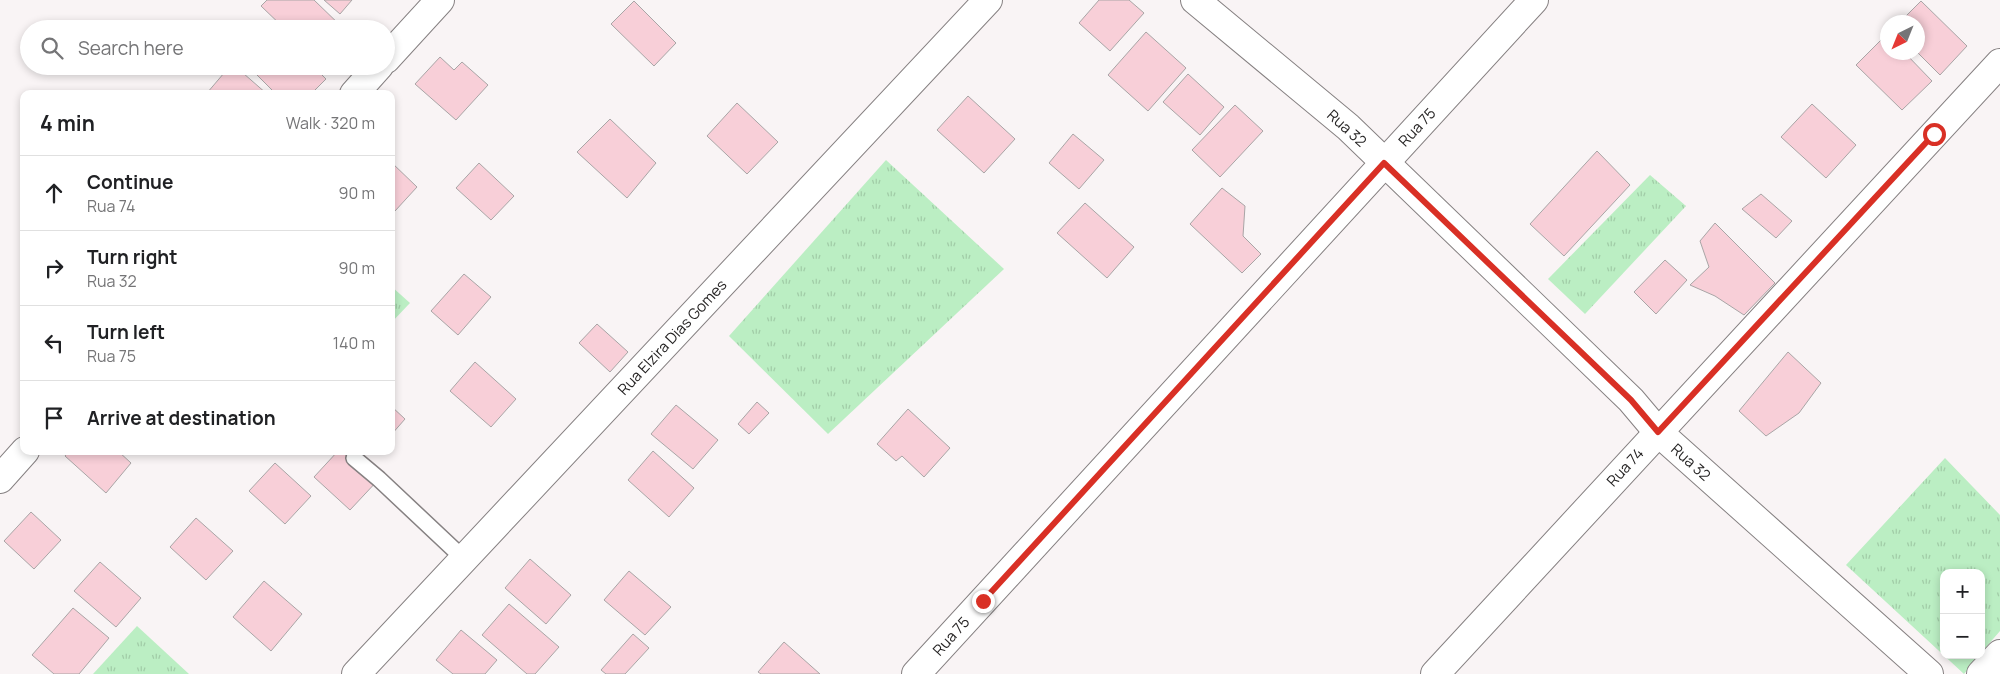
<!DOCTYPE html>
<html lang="en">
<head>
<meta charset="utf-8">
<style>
	body { margin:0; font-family:Manrope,sans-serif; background:#f6f6f6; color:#202124 }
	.controls { position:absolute; right:15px; bottom:15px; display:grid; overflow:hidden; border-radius:10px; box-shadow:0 2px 8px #0003 }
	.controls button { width:45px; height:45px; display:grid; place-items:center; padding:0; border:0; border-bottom:1px solid #e0e0e0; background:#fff; color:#202124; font:25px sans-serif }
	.compass { position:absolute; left:1880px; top:15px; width:45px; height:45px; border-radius:50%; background:#fff; box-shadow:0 2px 8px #0003; rotate:223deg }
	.stop { position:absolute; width:15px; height:15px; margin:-11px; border:4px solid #d93025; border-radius:50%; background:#fff }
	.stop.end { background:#d93025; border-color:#fff; box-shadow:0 1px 5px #0008 }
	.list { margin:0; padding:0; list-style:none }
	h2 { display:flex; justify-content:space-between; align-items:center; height:65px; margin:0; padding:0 20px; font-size:21px }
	h2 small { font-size:16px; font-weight:400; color:#757577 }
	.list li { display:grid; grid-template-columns:32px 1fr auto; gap:15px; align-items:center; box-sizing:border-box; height:75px; padding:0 20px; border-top:1px solid #e0e0e0 }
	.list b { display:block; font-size:19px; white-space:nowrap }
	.list p { margin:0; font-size:16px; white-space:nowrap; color:#757577 }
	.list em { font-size:16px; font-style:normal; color:#757577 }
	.icon { flex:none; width:28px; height:28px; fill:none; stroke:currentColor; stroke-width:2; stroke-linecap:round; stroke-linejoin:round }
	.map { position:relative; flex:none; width:2000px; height:674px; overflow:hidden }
	.search { position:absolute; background:#fff; box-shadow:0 2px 8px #0003; left:20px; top:20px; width:375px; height:55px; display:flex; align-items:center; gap:12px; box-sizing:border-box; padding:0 18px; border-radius:28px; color:#757577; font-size:19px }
	.panel { position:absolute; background:#fff; box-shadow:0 2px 8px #0003; left:20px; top:90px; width:375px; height:365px; border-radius:10px }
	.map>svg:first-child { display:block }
	.grass { fill:url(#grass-tufts) }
	.building { fill:#f8cfd8; stroke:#a9a5a6 }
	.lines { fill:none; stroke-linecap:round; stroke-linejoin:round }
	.lane-casing { stroke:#868182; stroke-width:18 }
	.street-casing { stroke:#868182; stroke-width:30 }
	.secondary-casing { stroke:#868182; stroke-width:30 }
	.lane { stroke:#fff; stroke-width:15 }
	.street { stroke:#fff; stroke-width:28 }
	.secondary { stroke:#fff; stroke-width:28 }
	.route { stroke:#d93025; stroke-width:6 }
	.labels { text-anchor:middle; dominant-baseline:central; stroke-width:5; stroke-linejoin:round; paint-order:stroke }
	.street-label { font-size:15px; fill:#262424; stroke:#fff }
</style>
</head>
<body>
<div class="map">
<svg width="2000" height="674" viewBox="0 0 2000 674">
	<defs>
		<pattern id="grass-tufts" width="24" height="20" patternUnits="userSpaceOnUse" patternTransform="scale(1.25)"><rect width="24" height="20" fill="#bbeec3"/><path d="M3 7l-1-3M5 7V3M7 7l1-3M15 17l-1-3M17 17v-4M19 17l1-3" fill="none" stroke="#a1cca7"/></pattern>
	</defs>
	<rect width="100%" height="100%" fill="#f9f4f5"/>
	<g class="grass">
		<path d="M886,160l118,109 -176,165 -99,-98z"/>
		<path d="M1650,175l36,31 -101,108 -37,-35z"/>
		<path d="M391,286l19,17 -19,20z"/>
		<path d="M1945,458l55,57v116l-19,22v-80h-37v82h36l-16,19 -118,-109z"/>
		<path d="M137,626l52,48h-96z"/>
	</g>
	<g class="building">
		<path d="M267,0h47l30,29h-59l-24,-23z"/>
		<path d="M324,0h28l-12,14z"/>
		<path d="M1099,0h30l15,13 -34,38 -31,-28z"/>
		<path d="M634,1l42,42 -22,23 -43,-42z"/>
		<path d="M1921,1l46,45 -27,29 -23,-23 1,-30h-18z"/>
		<path d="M1146,32l40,36 -38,43 -40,-36z"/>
		<path d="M1886,35l2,17h16l28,29 -30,29 -46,-45z"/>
		<path d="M440,57l14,13 8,-8 26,23 -32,35 -41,-36z"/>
		<path d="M230,66h5l32,28h-59l-1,-1z"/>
		<path d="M248,66h65l13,13 -15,15h-35z"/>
		<path d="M324,66h13l-6,7z"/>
		<path d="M1188,74l36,33 -24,28 -37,-33z"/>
		<path d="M968,96l47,43 -31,34 -47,-43z"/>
		<path d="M737,103l41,39 -31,32 -40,-38z"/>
		<path d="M1812,104l44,41 -30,33 -45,-41z"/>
		<path d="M1235,105l28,26 -43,46 -28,-27z"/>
		<path d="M610,119l46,44 -29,35 -50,-46z"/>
		<path d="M1073,134l31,26 -25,29 -30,-26z"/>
		<path d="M1597,151l33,34 -66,71 -34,-32z"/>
		<path d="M391,162l26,25 -22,24 -4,-4z"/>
		<path d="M479,163l35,33 -23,24 -35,-32z"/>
		<path d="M1222,188l23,18 -2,30 18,18 -19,19 -52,-49z"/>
		<path d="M1761,194l31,27 -16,17 -34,-29z"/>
		<path d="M1085,203l49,44 -27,31 -50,-45z"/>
		<path d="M1715,223l60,60 -31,32 -29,-19 -25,-11 19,-18 -9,-26z"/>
		<path d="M1665,260l22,20 -31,34 -22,-22z"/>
		<path d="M464,274l27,23 -33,38 -27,-24z"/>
		<path d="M597,324l31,28 -18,20 -31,-29z"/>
		<path d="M1788,352l33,31 -22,30 -33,23 -27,-25z"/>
		<path d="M475,362l41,37 -25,28 -41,-36z"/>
		<path d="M757,402l12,11 -20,21 -11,-10z"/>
		<path d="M676,405l42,35 -25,29 -42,-35z"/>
		<path d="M391,406l14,13 -14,16z"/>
		<path d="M908,409l42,39 -26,29 -22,-21 -6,5 -19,-17z"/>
		<path d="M69,451h49l13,12 -25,30 -41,-37z"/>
		<path d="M338,451h15l26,28 -29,31 -36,-33z"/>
		<path d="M653,451l41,37 -25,29 -41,-37z"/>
		<path d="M275,463l36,33 -26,28 -36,-33z"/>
		<path d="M31,512l30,28 -27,29 -30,-28z"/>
		<path d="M196,518l37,33 -27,29 -36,-33z"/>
		<path d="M530,559l41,36 -25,29 -41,-36z"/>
		<path d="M100,562l41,36 -25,29 -42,-36z"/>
		<path d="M629,571l42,36 -26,28 -41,-35z"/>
		<path d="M264,581l38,33 -31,37 -38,-34z"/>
		<path d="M509,604l50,43 -24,27h-8l-45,-39z"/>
		<path d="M73,608l36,30 -30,36h-25l-22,-19z"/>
		<path d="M461,630l36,30 -12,14h-32l-17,-14z"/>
		<path d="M633,634l16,14 -24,26h-19l-5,-4z"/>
		<path d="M784,642l36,32h-59l-3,-2z"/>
	</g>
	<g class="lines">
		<defs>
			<path id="lane" d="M354,458l25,21 84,79"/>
			<g id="street">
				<path d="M386,59l54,-59"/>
				<path d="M354,94l25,-28"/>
				<path d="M0,479l25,-28"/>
				<path d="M356,674l632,-674"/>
				<path d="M916,674l618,-674"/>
				<path d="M1435,674l565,-611"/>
				<path d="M1981,674l19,-20"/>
			</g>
			<path id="secondary" d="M1195,0l153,127 283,273 27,32 271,242"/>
		</defs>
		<use href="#lane" class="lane-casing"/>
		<use href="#street" class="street-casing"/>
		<use href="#secondary" class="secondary-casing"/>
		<use href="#lane" class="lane"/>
		<use href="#street" class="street"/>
		<use href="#secondary" class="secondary"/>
	</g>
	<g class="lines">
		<path class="route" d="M983,601l401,-438 247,237 27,32 276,-298"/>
	</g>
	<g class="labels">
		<g class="street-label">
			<text transform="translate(1417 127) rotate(-47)">Rua 75</text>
			<text transform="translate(1347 128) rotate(42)">Rua 32</text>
			<text transform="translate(672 337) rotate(-47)">Rua Elzira Dias Gomes</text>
			<text transform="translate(1691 462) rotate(42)">Rua 32</text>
			<text transform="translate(1625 467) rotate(-47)">Rua 74</text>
			<text transform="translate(951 636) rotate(-48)">Rua 75</text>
		</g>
	</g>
</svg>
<div class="controls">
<button>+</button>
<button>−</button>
</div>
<svg class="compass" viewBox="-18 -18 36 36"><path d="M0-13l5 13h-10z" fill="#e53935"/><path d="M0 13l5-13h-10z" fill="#757577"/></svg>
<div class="stop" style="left:1934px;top:134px"></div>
<div class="stop end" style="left:983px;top:601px"></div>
<div class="search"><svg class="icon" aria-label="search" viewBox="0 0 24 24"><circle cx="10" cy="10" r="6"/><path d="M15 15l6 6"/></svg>Search here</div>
<section class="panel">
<h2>4 min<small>Walk · 320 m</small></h2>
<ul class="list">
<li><svg class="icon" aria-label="ahead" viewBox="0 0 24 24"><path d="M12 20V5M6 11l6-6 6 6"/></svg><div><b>Continue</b><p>Rua 74</p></div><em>90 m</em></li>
<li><svg class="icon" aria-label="right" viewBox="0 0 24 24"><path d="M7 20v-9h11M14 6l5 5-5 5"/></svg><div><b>Turn right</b><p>Rua 32</p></div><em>90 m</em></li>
<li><svg class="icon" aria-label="left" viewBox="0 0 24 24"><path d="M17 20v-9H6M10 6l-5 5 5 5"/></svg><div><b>Turn left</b><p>Rua 75</p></div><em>140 m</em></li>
<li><svg class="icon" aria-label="arrive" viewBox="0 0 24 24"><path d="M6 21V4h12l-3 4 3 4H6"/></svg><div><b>Arrive at destination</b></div></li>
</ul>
</section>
</div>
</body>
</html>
